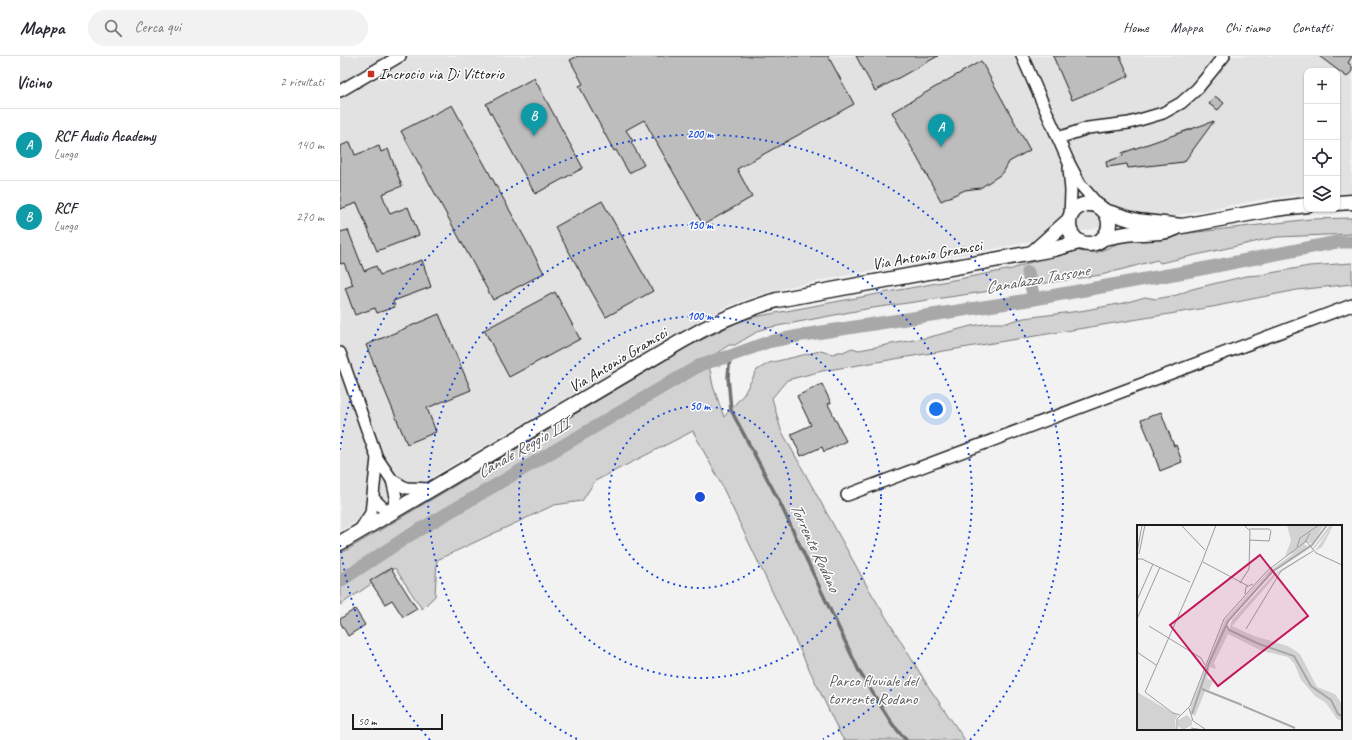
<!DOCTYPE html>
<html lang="it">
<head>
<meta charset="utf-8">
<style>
	body { margin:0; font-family:Caveat,sans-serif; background:#f2f2f3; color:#2b2b33 }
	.controls { position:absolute; right:12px; top:12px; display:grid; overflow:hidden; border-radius:8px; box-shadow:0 1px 3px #0004 }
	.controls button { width:36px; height:36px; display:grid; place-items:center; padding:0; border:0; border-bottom:1px solid #e1e1e2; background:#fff; color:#2b2b33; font:20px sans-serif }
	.scale { position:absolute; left:12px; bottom:10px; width:91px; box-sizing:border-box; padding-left:4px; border:2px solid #1c1c1c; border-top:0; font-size:11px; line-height:14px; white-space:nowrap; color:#1c1c1c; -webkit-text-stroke:3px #fff; paint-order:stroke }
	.you { position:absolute; left:596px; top:353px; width:14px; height:14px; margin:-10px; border:3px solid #fff; border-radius:50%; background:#1a73e8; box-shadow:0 0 0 6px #1a73e833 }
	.badge { display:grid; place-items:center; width:26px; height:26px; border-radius:50%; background:#c8321e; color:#fff; font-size:13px; font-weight:700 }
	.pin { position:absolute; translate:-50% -33px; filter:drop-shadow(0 1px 2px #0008) }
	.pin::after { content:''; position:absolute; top:21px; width:14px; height:12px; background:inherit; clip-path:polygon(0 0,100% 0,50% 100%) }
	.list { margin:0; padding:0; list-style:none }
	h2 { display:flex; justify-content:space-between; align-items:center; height:52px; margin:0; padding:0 16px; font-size:17px }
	h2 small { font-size:13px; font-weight:400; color:#7c7c81 }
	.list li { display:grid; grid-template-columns:26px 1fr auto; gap:12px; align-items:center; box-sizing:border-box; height:72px; padding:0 16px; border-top:1px solid #e1e1e2 }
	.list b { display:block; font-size:15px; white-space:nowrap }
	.list p { margin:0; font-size:13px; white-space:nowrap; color:#7c7c81 }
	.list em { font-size:13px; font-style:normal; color:#7c7c81 }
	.icon { flex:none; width:22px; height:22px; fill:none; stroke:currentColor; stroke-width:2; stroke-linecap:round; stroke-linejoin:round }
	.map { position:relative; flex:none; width:1012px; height:684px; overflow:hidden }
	header { display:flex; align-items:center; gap:24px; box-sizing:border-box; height:56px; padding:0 20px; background:#fff; border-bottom:1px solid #e1e1e2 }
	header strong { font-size:19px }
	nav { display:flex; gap:22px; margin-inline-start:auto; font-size:14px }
	.search { width:280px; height:36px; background:#f2f2f3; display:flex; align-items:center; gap:10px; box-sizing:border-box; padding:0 14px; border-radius:22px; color:#7c7c81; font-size:15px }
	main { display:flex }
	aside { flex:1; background:#fff }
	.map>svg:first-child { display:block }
	.built { fill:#e2e2e2 }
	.green { fill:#d2d2d2; stroke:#777 }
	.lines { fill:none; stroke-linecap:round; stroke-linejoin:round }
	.stream { stroke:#707070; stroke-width:3.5 }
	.canal { stroke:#a8a8a8; stroke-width:13 }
	.building { fill:#bdbdbd; stroke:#1c1c1c }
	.minor-casing { stroke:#1c1c1c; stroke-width:14 }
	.tertiary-casing { stroke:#1c1c1c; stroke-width:17 }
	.minor { stroke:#fff; stroke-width:11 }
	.tertiary { stroke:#fff; stroke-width:14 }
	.ring { fill:none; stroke:#1d4ed8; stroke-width:2; stroke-dasharray:2 4 }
	.poi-dot { fill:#c8321e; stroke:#fff; stroke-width:1.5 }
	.labels { text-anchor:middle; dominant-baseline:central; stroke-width:3; stroke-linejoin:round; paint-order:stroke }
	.poi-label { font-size:16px; fill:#1c1c1c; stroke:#fff; text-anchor:start }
	.street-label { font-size:16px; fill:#1c1c1c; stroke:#fff }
	.park-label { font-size:16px; fill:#5c5c5c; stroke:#fff }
	.water-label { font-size:17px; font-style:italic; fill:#5b5b5b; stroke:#fff }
	.inset-river { fill:none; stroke:#a8a8a8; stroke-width:2 }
	.inset-road { fill:none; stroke:#9c9c9c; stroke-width:1 }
	.view { fill:#c2185b; fill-opacity:0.15; stroke:#c2185b; stroke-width:2 }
	.inset-edge { fill:none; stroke:#1c1c1c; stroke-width:2 }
	.centre { fill:#1d4ed8; stroke:#fff; stroke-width:2 }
	.ring-label { font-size:12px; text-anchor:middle; font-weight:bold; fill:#1d4ed8; stroke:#fff; stroke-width:3; stroke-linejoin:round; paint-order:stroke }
</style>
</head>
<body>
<header>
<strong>Mappa</strong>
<div class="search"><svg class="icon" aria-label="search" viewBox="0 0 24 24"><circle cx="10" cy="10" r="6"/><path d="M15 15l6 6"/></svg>Cerca qui</div>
<nav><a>Home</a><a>Mappa</a><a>Chi siamo</a><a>Contatti</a></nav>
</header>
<main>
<aside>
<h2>Vicino<small>2 risultati</small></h2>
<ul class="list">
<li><span class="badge" style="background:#0f9aa8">A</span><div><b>RCF Audio Academy</b><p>Luogo</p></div><em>140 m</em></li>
<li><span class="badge" style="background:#0f9aa8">B</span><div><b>RCF</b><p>Luogo</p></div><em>270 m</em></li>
</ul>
</aside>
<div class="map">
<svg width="1012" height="684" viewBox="0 0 1012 684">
	<rect width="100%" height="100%" fill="#f2f2f2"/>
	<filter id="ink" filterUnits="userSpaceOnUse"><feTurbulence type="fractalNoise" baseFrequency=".025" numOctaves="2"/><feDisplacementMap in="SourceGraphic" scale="8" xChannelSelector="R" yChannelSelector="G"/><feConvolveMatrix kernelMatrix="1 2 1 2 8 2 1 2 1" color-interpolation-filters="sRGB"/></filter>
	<g filter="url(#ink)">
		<path class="built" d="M0,0h1012v137h-15v-122h-30v123l-47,6 -86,16 -22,1 -159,32 -129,23 -76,15 -41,12 -21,8 -64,35 -322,189z"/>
		<path class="green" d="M1012,162v16l-75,3 -117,26 -3,-3 -56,15 -235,34 -99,19 -7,2 -25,15h-6l-21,14 5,27 11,31 20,-23 13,-24 12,-7 51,-12 13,3 5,-2h5l9,-4 7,2 71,-13 41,-11 19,-3h17l5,-2 12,-3 56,-7 44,-8 21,-6 11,2 21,-4 15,-6 54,-13 14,-1 49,-9 43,-3v21l-55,6 -85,17 -390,64 -35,9 -15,18 9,32 86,156 61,100 37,54h-121l-3,-4 -120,-252 -28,-53 -98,50 -13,20 -28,4 -117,55 -2,36 -13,13 -27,-41 -55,37v-51l351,-209 45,-22 18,-6 258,-48 44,-16 12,-3 12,-1 16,4 23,-10 17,-4 150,-17 24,-3z"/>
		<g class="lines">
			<path class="stream" d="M390,300l-2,21 3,33 47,89 82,174 33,52 13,15"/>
			<g class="canal">
				<path d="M688,216l6,27"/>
				<path d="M0,525l67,-44 295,-173 28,-8 38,-14 35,-7 231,-36 162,-29 141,-28h15"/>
			</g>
		</g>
		<g class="building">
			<path d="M238,0h250l26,48 -117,65 15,28 -49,28 -59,-105 -18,10 7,11 -2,1 13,23 -15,8 -13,-23 -2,1 -35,-65 4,-2 -13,-24z"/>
			<path d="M516,0h82l-63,35z"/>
			<path d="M713,0h67l9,20 -57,24z"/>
			<path d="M979,0h33l-4,7 4,3v5l-5,6z"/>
			<path d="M641,5l49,89 -21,12 -6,11 -23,15 -15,2 -24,11 -49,-89z"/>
			<path d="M194,22l49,90 -48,26 -49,-90z"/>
			<path d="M875,40l9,7 -6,7 -9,-6z"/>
			<path d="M112,49l92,168 -51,27 -92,-169z"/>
			<path d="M874,65l-30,41 -56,6 -1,-4 -20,3 -1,-5 17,-6 -1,-3z"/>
			<path d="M10,86l5,13 24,-9 2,6 7,-3 14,37 -20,8 8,20 18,-7 11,28 -42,16 -20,-48 -17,6v-63z"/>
			<path d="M262,145l51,90 -47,26 -51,-90z"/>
			<path d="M8,174l16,41 12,-5 4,9 42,-15 9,27 -38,14 2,6 -18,6 -2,-5 -20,7 -10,-27 8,-3 -9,-22 -4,1v-32z"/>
			<path d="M215,236l25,47 -71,38 -25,-47z"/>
			<path d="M99,258l32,76 -44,18 9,24 -29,12 -41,-99z"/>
			<path d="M482,328l9,19 -3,1 18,37 -22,11 -2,-5 -21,9 -10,-22 20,-9 -14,-29z"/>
			<path d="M821,356l13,34 2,-1 6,17 -22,9 -6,-17 1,-1 -14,-33z"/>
			<path d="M51,512l26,41 -14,8 -11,-17 -7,4 -15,-23z"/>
			<path d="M15,553l10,16 -17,11 -8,-14v-3z"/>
		</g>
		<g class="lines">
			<defs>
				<g id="minor">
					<path d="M682,0l47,107 11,21 19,22"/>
					<path d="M0,35l60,-35"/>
					<path d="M718,82l30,-10 41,-5 34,-10 18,-10 16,-14 27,-33"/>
					<path d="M729,112l2,23 -1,26"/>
					<path d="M0,297l37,105 -6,55 -11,17"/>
					<path d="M37,402l15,22 14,8 25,1"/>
					<path d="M507,439l505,-190"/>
					<path d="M33,442l10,10 9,4 4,-15 -4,-17"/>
				</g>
				<g id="tertiary">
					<path d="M997,147l15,-1"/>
					<circle cx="749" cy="168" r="20"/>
					<path d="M764,155l33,10 45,5 93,-17 32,-4"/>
					<path d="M763,182c12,-2 24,-5 35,-5 14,-1 25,1 38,-5"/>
					<path d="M692,197l37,-33"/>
					<path d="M0,487l342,-202c31,-18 61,-31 95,-41l277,-51 25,-7"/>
				</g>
			</defs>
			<use href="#minor" class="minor-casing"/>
			<use href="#tertiary" class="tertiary-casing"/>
			<use href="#minor" class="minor"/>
			<use href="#tertiary" class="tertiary"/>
		</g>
	</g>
	<g class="ring">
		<circle cx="360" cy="441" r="91"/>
		<circle cx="360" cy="441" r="181"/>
		<path d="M237 683A272 272 0 1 1 483 683"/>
		<path d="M90 684A363 363 0 0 1 0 488M0 394A363 363 0 1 1 630 684"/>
	</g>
	<rect class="poi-dot" x="27" y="14" width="8" height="8" rx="2"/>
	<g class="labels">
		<g class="poi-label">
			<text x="39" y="18">Incrocio via Di Vittorio</text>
		</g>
		<g class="street-label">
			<text transform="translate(587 199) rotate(-10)">Via Antonio Gramsci</text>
			<text transform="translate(278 304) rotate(-31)">Via Antonio Gramsci</text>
		</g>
		<g class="park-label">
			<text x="533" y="625">Parco fluviale del<tspan x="533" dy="18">torrente Rodano</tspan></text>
		</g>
		<g class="water-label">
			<text transform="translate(697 223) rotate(-10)">Canalazzo Tassone</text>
			<text transform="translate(183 392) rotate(-30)">Canale Reggio III</text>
			<text transform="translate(475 491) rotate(65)">Torrente Rodano</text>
		</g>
	</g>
	<g transform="translate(797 469)">
		<rect width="205" height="205" fill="#f2f2f2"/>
		<path d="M150,0h37l-12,19 -5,-2 -3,2 5,3 -2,2 -41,27 -39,44 -3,7 5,3 3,-10 43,-47 37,-22 -36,24 -44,51 22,10 34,10 12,8 17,33 18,7 7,10v17l-5,-2 -11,-16 -11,-7 -14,-16 -7,-17 -6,-6 -26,-6 -34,-17 -14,29 2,6 -6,-2 -3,11 6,3 -4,9 -3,-1 -11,27 -5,-4 1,-7 34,-85 43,-48 26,-19 -9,3 6,-15zM193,0h3l-2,5 -9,17 -7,4 16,-23 -18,22 -1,-1zM0,167l41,24 -3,4 1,10h-39zM50,190l5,5v5l-9,5 -5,-4v-6z" fill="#d2d2d2"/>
		<path class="inset-river" d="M89,100l3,5 30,14 35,12 17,30 20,14 7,14 4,2M65,164l40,16M106,181l52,22M55,189l17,-51 19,-42 44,-49 40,-27 15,-20"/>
		<path class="inset-road" d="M44,0l24,25M112,4h20l2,2 -2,10 -20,-1M169,16l10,12 26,12M160,22l3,-9 19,-13M0,28l5,-28M2,29l6,-29M0,34h5l48,23M66,37l45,24M103,58l9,-14 1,-38 -6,-6M108,69l1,-7 7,-3M0,75l16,-36M0,94l23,-52M12,101l52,32 4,7M109,104l35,-58 32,-20M0,127l19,13M8,167l57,-130 14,-37M8,167l28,21 7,2M52,183l4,13 12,8M54,203l12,2M40,205v-11l13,-13 34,-87 43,-48 38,-29 5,-9"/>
		<path class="view" d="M123,30l48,61 -90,70 -48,-61z"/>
		<rect width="205" height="205" class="inset-edge"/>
	</g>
	<circle cx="360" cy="441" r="6" class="centre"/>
	<g class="ring-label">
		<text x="360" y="82">200 m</text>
		<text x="360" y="173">150 m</text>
		<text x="360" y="264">100 m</text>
		<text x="360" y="354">50 m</text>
	</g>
</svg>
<div class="controls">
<button>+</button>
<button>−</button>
<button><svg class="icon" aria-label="locate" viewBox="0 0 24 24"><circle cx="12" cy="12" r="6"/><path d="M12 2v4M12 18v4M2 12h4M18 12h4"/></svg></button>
<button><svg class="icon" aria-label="layers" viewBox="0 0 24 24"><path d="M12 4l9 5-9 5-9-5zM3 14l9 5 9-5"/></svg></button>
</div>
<div class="scale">50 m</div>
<div class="you"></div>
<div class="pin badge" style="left:601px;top:91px;background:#0f9aa8">A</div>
<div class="pin badge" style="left:194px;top:80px;background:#0f9aa8">B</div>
</div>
</main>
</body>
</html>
